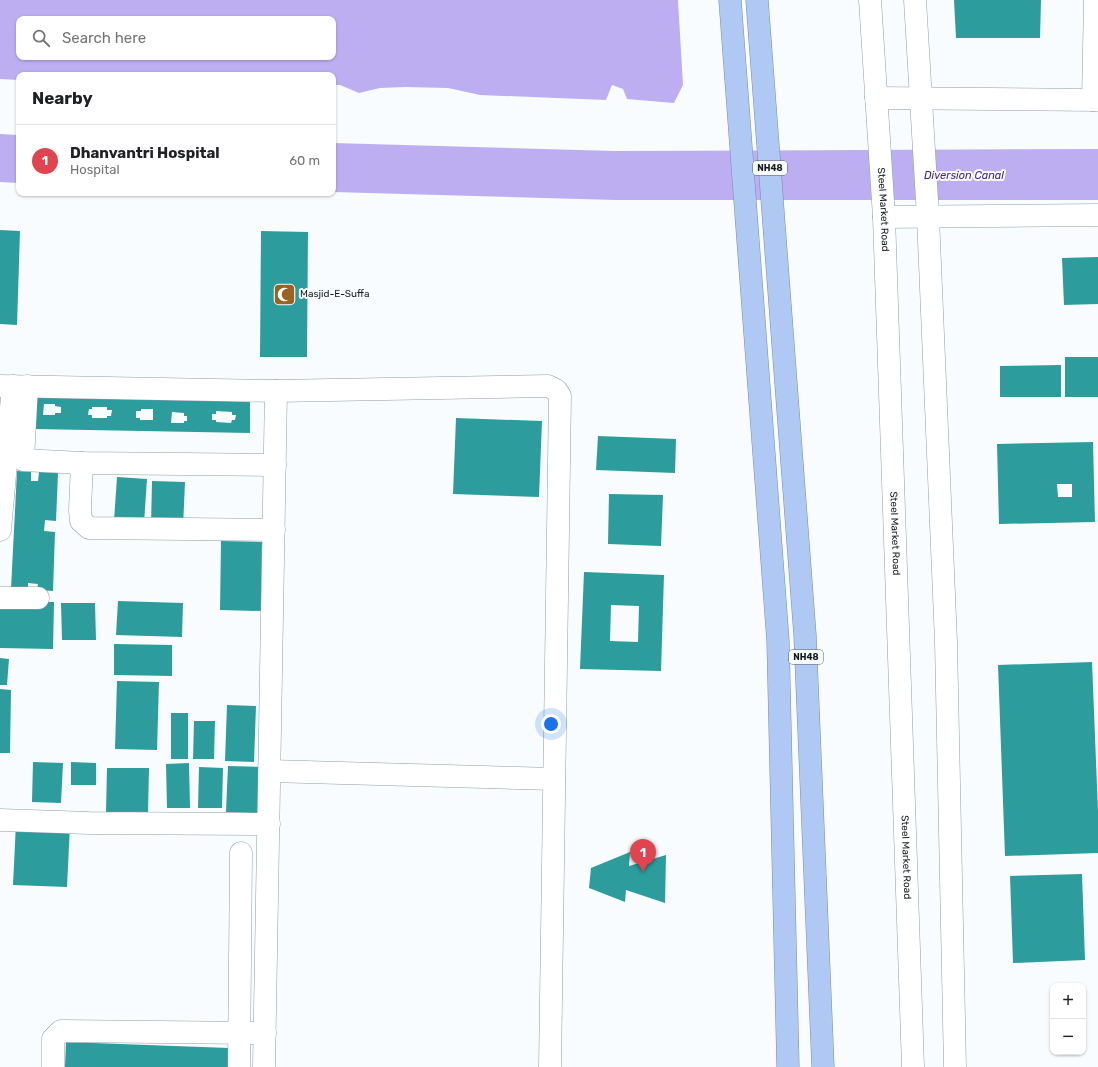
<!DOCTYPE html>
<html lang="en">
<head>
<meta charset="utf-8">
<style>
	body { margin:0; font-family:Rubik,sans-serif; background:#f6f6f6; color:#202124 }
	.controls { position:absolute; right:12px; bottom:12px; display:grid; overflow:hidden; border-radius:8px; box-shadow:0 1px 3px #0004 }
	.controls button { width:36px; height:36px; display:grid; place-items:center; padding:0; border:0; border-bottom:1px solid #e0e0e0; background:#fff; color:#202124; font:20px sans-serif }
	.you { position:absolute; left:551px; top:724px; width:14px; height:14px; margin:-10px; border:3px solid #fff; border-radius:50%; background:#1a73e8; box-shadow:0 0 0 6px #1a73e833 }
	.badge { display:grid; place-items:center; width:26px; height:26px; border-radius:50%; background:#111827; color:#fff; font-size:13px; font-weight:700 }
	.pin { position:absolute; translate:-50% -33px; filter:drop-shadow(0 1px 2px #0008) }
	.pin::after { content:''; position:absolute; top:21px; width:14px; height:12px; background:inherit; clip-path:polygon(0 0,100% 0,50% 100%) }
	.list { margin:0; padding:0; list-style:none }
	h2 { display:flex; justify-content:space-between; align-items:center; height:52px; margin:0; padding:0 16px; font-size:17px }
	h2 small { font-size:13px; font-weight:400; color:#757577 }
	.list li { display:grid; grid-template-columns:26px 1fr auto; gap:12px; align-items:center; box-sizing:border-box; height:72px; padding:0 16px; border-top:1px solid #e0e0e0 }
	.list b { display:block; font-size:15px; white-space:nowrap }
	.list p { margin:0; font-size:13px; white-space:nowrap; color:#757577 }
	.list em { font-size:13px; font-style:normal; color:#757577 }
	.icon { flex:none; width:22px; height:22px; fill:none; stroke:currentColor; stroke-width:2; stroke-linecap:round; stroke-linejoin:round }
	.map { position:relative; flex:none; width:1098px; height:1067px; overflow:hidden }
	.search { position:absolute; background:#fff; box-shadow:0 1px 3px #0004; left:16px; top:16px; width:320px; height:44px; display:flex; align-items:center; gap:10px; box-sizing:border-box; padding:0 14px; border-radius:8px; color:#757577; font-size:15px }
	.panel { position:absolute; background:#fff; box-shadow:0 1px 3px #0004; left:16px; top:72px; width:320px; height:124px; border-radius:8px }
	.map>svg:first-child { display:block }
	.water { fill:#bdaef2; fill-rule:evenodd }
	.building { fill:#2c9c9d; fill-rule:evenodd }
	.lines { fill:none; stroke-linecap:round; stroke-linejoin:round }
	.minor-casing { stroke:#8d9fa7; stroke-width:23 }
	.highway-casing { stroke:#788ba9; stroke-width:23 }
	.minor { stroke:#fff; stroke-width:22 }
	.highway { stroke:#afc8f4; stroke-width:22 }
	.labels { text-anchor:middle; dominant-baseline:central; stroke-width:4; stroke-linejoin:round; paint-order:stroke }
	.shield { fill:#f8fcfe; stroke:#585e60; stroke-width:1 }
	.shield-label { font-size:9px; font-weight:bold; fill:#131a1d }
	.street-label { font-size:10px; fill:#131a1d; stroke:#f8fcfe }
	.poi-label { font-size:10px; fill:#131a1d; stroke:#f8fcfe; text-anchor:start }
	.water-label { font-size:11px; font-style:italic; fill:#452383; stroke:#f8fcfe }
</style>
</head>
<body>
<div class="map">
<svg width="1098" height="1067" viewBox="0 0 1098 1067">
	<rect width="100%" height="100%" fill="#f8fcfe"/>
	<g class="water">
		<path d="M0,0h678l5,85 -9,18 -47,-4 -4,-10 -11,-4 -6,15 -126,-5 -32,-7 -43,-1 -25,1 -21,5 -19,-8h-7v-10h-314v5l-19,-1zM19,19h314v38h-314z"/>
		<path d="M0,134l19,1v48l-19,-1z"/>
		<path d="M333,143l281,8 484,-2v51h-482l-283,-8z"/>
	</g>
	<g class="building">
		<path d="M954,0h87l-1,38h-84z"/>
		<path d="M0,230l20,1 -3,94 -17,-1z"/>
		<path d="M261,231l47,1 -1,125h-47z"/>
		<path d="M1098,257v47l-34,1 -2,-47z"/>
		<rect x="1065" y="357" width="33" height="40"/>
		<path d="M1061,365v32h-61v-31z"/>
		<path d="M35,391l215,6v36l-216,-4zM44,404h11v2l6,1v6h-6v2h-12zM92,407h15v3h5l-1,6h-4v2h-15v-3h-4l1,-6h3zM141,409h12v11h-13v-2h-4v-7h5zM216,411l16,1v3h4l-1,5h-3l-1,3 -15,-1v-2h-4v-6h4zM172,412l12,1v3h3v5h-3v2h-13z"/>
		<path d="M456,418l86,3 -3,76 -86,-3z"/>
		<path d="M598,436l78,3 -1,34 -79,-3z"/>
		<path d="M1093,442l2,80 -96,2 -2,-80zM1057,484h15v13h-14z"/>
		<path d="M17,471l14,1v9h7l1,-9 19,1 -2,48 -11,-1 -1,11 11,1 -2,59 -16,-1 1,-6 -10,-1v7l-17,-1z"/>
		<path d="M117,477l30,2 -3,44 -30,-2z"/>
		<path d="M152,481l33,1 -2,45 -32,-1z"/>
		<path d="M609,494l54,1 -2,51 -53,-2z"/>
		<path d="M221,541l41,1 -1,69 -41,-1z"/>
		<path d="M584,572l80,3 -3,96 -81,-2zM611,605l28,1 -1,36 -28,-1z"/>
		<path d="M0,601l54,1 -1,47 -53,-1z"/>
		<path d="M118,601l65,2 -1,34 -66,-2z"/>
		<path d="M61,603h34l1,37h-34z"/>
		<path d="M114,644l58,1v31l-58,-1z"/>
		<path d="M0,658l9,1 -2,26h-7z"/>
		<path d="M1092,662l6,149v42l-93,3 -7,-191z"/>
		<path d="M117,681l42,1 -2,68 -42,-1z"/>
		<path d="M0,689l11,1 -1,63h-10z"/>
		<path d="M227,705l29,1 -2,56 -29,-1z"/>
		<rect x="171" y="713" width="17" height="46"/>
		<path d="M194,721h21l-1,38h-21z"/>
		<path d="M33,762l30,1 -2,40 -29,-1z"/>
		<path d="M71,762l25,1v22h-25z"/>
		<path d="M189,763l1,45h-23l-1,-44z"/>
		<path d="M228,766l33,1 -1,46 -34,-1z"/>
		<path d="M199,767l24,1 -1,40h-24z"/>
		<path d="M107,768h42l-1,45 -42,-1z"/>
		<path d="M16,823l54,2 -3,62 -54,-2z"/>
		<path d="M630,852l-1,14 37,-11 -1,48 -39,-13 -1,12 -36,-14 2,-20z"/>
		<path d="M1082,874l3,86 -72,3 -3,-87z"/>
		<path d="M66,1042l163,6v19h-164z"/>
	</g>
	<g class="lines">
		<defs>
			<g id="minor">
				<path id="s1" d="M870,0l14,217 29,850"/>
				<path d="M915,0l13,217 18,425 9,425"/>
				<path d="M876,98l222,2"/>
				<path d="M1093,100l2,-100"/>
				<path d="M884,217l214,-2"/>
				<path d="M0,386l276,5 272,-5 8,4 4,6 -10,671"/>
				<path d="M27,386l-4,74 59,3 193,2"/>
				<path d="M82,463l-2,47 1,11 8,7 185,2"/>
				<path d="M0,530l13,-144"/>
				<path d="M0,598h38"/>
				<path d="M270,771l284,8"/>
				<path d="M0,820l89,3 180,1"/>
				<path d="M53,1067v-28l8,-8 204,2"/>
				<path d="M239,1067l2,-214"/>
				<path d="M264,1067l12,-676"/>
			</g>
			<g id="highway">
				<path d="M730,0l48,641 10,426"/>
				<path d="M757,0l48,635 18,432"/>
			</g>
		</defs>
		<use href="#minor" class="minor-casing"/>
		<use href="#highway" class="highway-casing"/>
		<use href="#minor" class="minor"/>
		<use href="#highway" class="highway"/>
	</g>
	<defs>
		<symbol id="mosque-square" viewBox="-11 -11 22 22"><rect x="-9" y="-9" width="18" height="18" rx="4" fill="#9c6320" stroke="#f8fcfe"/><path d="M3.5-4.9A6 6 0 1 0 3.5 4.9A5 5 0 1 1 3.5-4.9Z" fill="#fff"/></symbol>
	</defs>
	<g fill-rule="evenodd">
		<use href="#mosque-square" x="272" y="282" width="25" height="25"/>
	</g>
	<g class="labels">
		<g class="shield">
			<rect x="753" y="161" width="34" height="14" rx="3"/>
			<rect x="789" y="650" width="34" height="14" rx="3"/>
		</g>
		<g class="shield-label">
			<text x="770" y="168">NH48</text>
			<text x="806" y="657">NH48</text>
		</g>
		<g class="street-label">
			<text stroke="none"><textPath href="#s1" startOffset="210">Steel Market Road</textPath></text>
			<text stroke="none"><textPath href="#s1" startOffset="534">Steel Market Road</textPath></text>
			<text stroke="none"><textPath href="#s1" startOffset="858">Steel Market Road</textPath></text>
		</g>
		<g class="poi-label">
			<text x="300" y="294">Masjid-E-Suffa</text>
		</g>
		<g class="water-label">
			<text x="964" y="175">Diversion Canal</text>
		</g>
	</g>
</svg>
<div class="controls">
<button>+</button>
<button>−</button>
</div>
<div class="you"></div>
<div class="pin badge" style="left:643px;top:872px;background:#e0444e">1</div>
<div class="search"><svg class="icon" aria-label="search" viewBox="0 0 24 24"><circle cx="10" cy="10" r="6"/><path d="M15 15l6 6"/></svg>Search here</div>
<section class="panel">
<h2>Nearby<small></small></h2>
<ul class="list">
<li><span class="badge" style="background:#e0444e">1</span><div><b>Dhanvantri Hospital</b><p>Hospital</p></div><em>60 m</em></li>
</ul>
</section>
</div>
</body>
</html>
